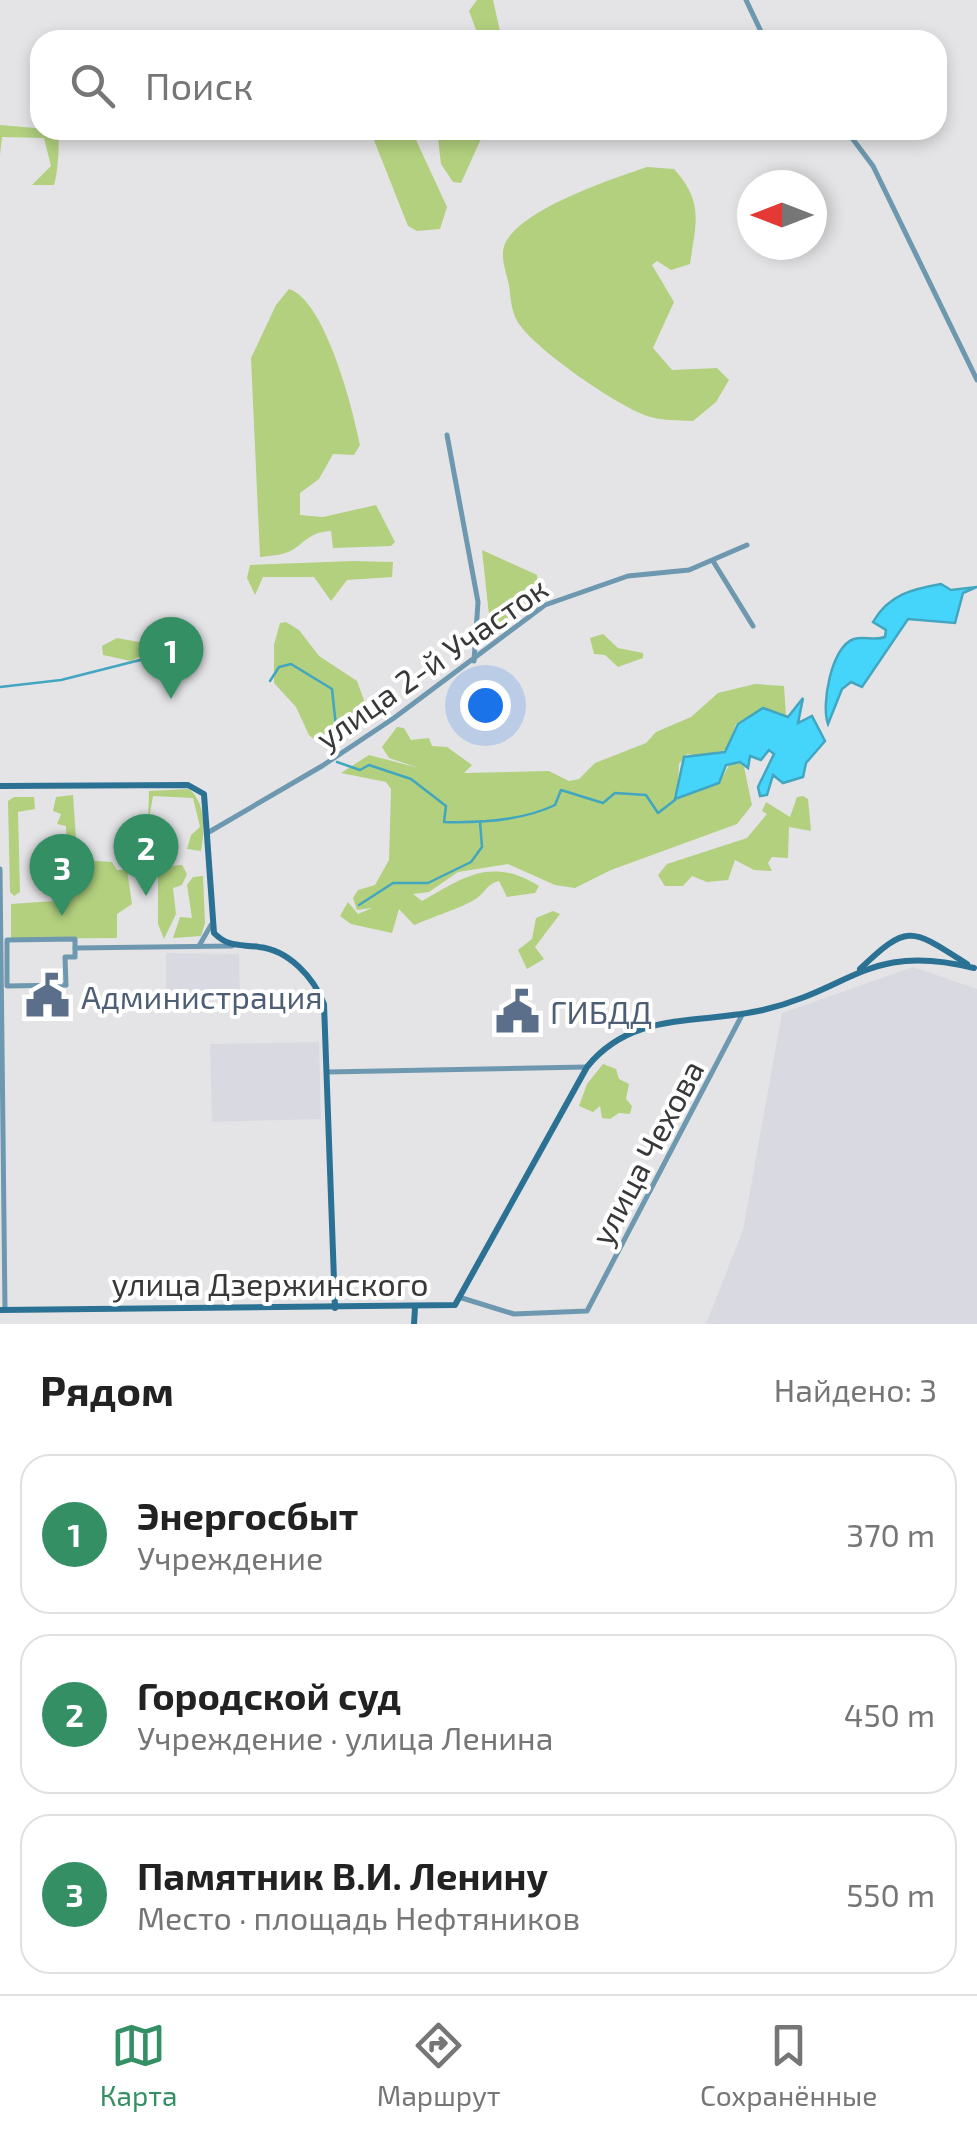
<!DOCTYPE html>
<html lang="ru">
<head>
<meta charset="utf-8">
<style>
	body { margin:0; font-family:"Exo 2",sans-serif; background:#f6f6f6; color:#222 }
	.compass { position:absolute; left:737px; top:170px; width:90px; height:90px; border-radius:50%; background:#fff; box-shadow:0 5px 15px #0003; rotate:270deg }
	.you { position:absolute; left:485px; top:705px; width:35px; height:35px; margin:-25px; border:8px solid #fff; border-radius:50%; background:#1a73e8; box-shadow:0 0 0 15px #1a73e833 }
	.badge { display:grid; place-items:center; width:65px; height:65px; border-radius:50%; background:#348f65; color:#fff; font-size:32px; font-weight:700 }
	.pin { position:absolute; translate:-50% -82px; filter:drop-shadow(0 2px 5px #0008) }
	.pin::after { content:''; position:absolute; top:52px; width:35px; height:30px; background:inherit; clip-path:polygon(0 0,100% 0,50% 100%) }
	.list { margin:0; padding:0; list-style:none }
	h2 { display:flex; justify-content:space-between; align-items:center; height:130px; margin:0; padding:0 40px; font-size:42px }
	h2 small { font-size:32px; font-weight:400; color:#767676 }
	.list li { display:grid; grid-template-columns:65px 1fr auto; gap:30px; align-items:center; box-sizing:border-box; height:160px; margin:0 20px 20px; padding:0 20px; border:2px solid #e0e0e0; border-radius:30px }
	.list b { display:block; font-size:38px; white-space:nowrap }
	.list p { margin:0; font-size:32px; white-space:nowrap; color:#767676 }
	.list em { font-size:32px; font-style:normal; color:#767676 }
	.icon { flex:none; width:55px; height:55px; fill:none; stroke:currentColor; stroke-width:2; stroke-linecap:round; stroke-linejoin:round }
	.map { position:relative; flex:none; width:977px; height:1324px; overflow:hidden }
	.search { position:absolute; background:#fff; box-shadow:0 5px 15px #0003; left:30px; right:30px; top:30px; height:110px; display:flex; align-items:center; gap:25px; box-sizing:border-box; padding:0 35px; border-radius:30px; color:#767676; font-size:38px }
	.sheet { height:670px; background:#fff }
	nav { display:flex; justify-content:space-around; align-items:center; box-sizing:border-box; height:140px; border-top:2px solid #e0e0e0; background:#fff; font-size:28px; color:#767676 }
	nav a { display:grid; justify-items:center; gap:5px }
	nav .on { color:#348f65 }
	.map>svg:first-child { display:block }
	.built { fill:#d9d9e2 }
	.green { fill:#b2d07e }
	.water { fill:#46d5fa; stroke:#42a6c0; stroke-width:2.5 }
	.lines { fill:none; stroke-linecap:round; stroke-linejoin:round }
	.stream { stroke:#42a6c0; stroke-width:2.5 }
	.street { stroke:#6e98af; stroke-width:5 }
	.secondary { stroke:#2b7194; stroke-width:6 }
	.labels { text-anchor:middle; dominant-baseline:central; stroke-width:8; stroke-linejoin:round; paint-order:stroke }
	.street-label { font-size:32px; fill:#383839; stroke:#fff }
	.service-label { font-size:32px; fill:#4e5e75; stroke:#fff; text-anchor:start }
</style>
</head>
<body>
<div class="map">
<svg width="977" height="1324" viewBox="0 0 977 1324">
	<rect width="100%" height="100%" fill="#e4e4e6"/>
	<g class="built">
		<path d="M166,953l73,1 1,44h-74z"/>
		<path d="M913,967l64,22v335h-271l37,-94 39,-217z"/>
		<path d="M319,1042l2,77 -109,3 -2,-78z"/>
	</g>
	<g class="green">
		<path d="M477,0h16l9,40h-22l-11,-29z"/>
		<path d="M0,125l58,5c2,12 0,43 -4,55h-22l19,-19 -7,-28 -42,-1 -2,18z"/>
		<path d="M370,130h47l-1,10 31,67 -7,22 -23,2 -9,-5z"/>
		<path d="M437,130h48l-24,53 -8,-1 -12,-18z"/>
		<path d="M647,167l27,2c30,33 22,53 16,95l-19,6 -14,-9 -5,4 22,37 -21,46 19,22 45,-2 12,12 -13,22 -23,19c-14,-1 -32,0 -46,-5 -32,-12 -103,-61 -125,-88 -11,-13 -11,-28 -13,-43 -3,-15 -11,-31 -2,-45 21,-33 102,-60 140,-73z"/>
		<path d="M289,289c36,11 64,120 71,156l-6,10 -21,-1 -14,25 -19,14v22l23,2 53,-12 19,37 -4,4 -58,2 -2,-17c-19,1 -23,8 -37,18 -9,6 -24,7 -34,8l-9,-199 25,-53z"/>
		<path d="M482,550l55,25 1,22 -27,23 -13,2 -9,-7z"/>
		<path d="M353,561l40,1 -1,15 -45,3 -16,21 -17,-24h-51l-8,18 -8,-17 3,-13z"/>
		<path d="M286,622l13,8 20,26 38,25 8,22 12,13 -50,34 -18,-15 -13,-28 -22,-24v-38l6,-22z"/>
		<path d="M603,634l15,14 25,5v5l-25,9 -13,-12 -11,-1 -4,-16z"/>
		<path d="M117,638l22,4 8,11 -16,8 -28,-6 -1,-9z"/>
		<path d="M755,684l29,2 2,29 -23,-7 -27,16 -10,26 -24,6 -15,-2 -8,10 -2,36 9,-7 33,-9 10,-19 10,-2 5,4 8,38 -15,19 -126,46 -36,18 -20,-3 -47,-21 -50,8 -29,20 -16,2 9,7c43,-25 70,-44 117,-15l-4,7 -28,4 -8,-16c-13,3 -14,13 -25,19 -11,7 -44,18 -60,25l-15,-16 -7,24 -41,-9 -11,-8 8,-14 10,12 14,-6 -15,2 -4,-12 5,-8 17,-5 14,-25 2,-71 -5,-7 -45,-9 28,-18 50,13 -30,-10 -7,-11 15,-20 7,1 7,12 18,-2 3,8 15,1 25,18 -8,8 85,-2 20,10 10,-2 16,-16 51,-20 10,-11 35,-15 27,-24z"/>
		<path d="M189,789c17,14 16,42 12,62l-14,-2 4,-14 9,-8 -7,-29 -40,-2 -5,29 1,-34z"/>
		<path d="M73,795l4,58 -9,13 -2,-40 -9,-2 4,-10 -8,-3 3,-14z"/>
		<path d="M803,796l5,3 3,32 -22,-4 -1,31 -16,-1 -4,6 4,8 -18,-1 -19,-10 -7,20 -21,2 -15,-6 -9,10h-18l-4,-6 -3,-5 9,-11 80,-26 20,-24 -5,-3 4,-9 24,15 7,-20z"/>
		<path d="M14,797h20l1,12 -17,3 2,80 -6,4 -4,-4 -2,-91z"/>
		<path d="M83,860l29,2 5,8h10l5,34 -15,10v24l-106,1v-35l58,-4 1,-27z"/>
		<path d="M182,865l5,9 -5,11 -9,3 3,26 -12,25 -6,-15v-51l-27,-4z"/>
		<path d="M203,876l2,47 -4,13 -28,2 7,-21 12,1 -5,-33 6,-8z"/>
		<path d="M553,911l7,3 -25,33 9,12 -17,10 -9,-19 14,-11 4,-21z"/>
		<path d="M603,1064l13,5 3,10 10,5 -3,15 6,7 -2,8 -11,-1 -9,6 -8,-1 -2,-12 -7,6 -14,-6 8,-22z"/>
	</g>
	<g class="water">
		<path d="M941,584l10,6 26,-3 -14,6 -8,30 -47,-4 -46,68 -11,-5 -9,7 -14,35c-7,-18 3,-78 26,-85 10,-3 21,2 31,-2l1,-7 -13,-8c16,-28 40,-33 68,-38z"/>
		<path d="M803,698l-5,25 14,-7 13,25 -19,22 -3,14 -20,6 -10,-8 -6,20 -7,1 -2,-9 16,-33 -5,-4 -8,10 -11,-4 -2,12 -8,-6 -14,3 -7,18 -44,16 9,-42 41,-5 13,-28 25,-16 25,9z"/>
	</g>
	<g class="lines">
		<g class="stream">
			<path d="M270,681l9,-14 12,-3 41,25 5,47 -4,16"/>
			<path d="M0,687l61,-7 83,-21"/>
			<path d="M337,762l23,8 9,-5 42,14 35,27 -2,16c37,1 78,-1 111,-17l6,-15 42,13 12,-10 31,2 12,18 17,-13"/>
			<path d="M359,905l34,-22h35l43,-21 11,-15 -2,-25"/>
		</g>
		<g class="street">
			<path d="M746,0l19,40"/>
			<path d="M846,130l27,36 104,214"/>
			<path d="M447,435l31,167 -4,59"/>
			<path d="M713,561l40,65"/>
			<path d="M209,832l113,-66 72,-48 151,-113 83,-29 61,-6 58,-25"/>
			<path d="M0,869l5,441"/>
			<path d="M75,939v18h-10l1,28 -59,1v-46z"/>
			<path d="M199,946l12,-21"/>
			<path d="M75,948l157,-2"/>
			<path d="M327,1072l260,-5"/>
			<path d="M462,1298l52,16 73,-3 155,-296"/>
		</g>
		<g class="secondary">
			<path d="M0,786l188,-1 16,9 10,139c15,15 26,11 45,14 30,3 55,31 65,57l11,304"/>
			<path d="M860,969c48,-46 51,-41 107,-5"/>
			<path d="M0,1310l455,-5 132,-238c46,-57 112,-42 176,-57 90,-21 105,-68 211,-42"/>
			<path d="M414,1324l1,-16"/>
		</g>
	</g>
	<defs>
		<symbol id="civic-bare" viewBox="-9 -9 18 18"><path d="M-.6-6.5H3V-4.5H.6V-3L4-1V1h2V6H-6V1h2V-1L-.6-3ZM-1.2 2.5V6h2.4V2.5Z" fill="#5c6f8a" stroke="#fff" stroke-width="2.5" paint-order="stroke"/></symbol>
	</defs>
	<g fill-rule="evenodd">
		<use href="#civic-bare" x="16" y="964" width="63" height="63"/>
		<use href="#civic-bare" x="486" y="980" width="63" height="63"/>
	</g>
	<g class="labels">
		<g class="street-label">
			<text transform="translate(431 662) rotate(-35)">улица 2-й Участок</text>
			<text transform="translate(646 1152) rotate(-62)">улица Чехова</text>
			<text x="270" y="1283">улица Дзержинского</text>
		</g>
		<g class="service-label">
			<text x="81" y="996">Администрация</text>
			<text x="550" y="1011">ГИБДД</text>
		</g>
	</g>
</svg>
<svg class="compass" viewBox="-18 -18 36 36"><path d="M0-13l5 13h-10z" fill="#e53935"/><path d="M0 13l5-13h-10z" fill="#767676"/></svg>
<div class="you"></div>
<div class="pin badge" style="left:171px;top:699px">1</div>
<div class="pin badge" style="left:146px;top:896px">2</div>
<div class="pin badge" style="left:62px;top:916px">3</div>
<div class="search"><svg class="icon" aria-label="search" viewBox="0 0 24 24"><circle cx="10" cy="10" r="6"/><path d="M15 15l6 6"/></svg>Поиск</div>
</div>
<section class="sheet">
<h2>Рядом<small>Найдено: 3</small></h2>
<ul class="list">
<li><span class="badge">1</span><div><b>Энергосбыт</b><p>Учреждение</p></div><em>370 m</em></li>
<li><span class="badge">2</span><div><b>Городской суд</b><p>Учреждение · улица Ленина</p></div><em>450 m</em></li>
<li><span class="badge">3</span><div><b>Памятник В.И. Ленину</b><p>Место · площадь Нефтяников</p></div><em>550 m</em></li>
</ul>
</section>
<nav>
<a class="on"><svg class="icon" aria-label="map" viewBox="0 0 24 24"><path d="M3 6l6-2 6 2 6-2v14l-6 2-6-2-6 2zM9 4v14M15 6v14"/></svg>Карта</a>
<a><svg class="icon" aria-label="directions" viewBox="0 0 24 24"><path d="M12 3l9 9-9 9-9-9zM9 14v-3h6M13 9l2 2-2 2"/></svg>Маршрут</a>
<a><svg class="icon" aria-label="saved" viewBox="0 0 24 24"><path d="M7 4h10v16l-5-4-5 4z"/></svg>Сохранённые</a>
</nav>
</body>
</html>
